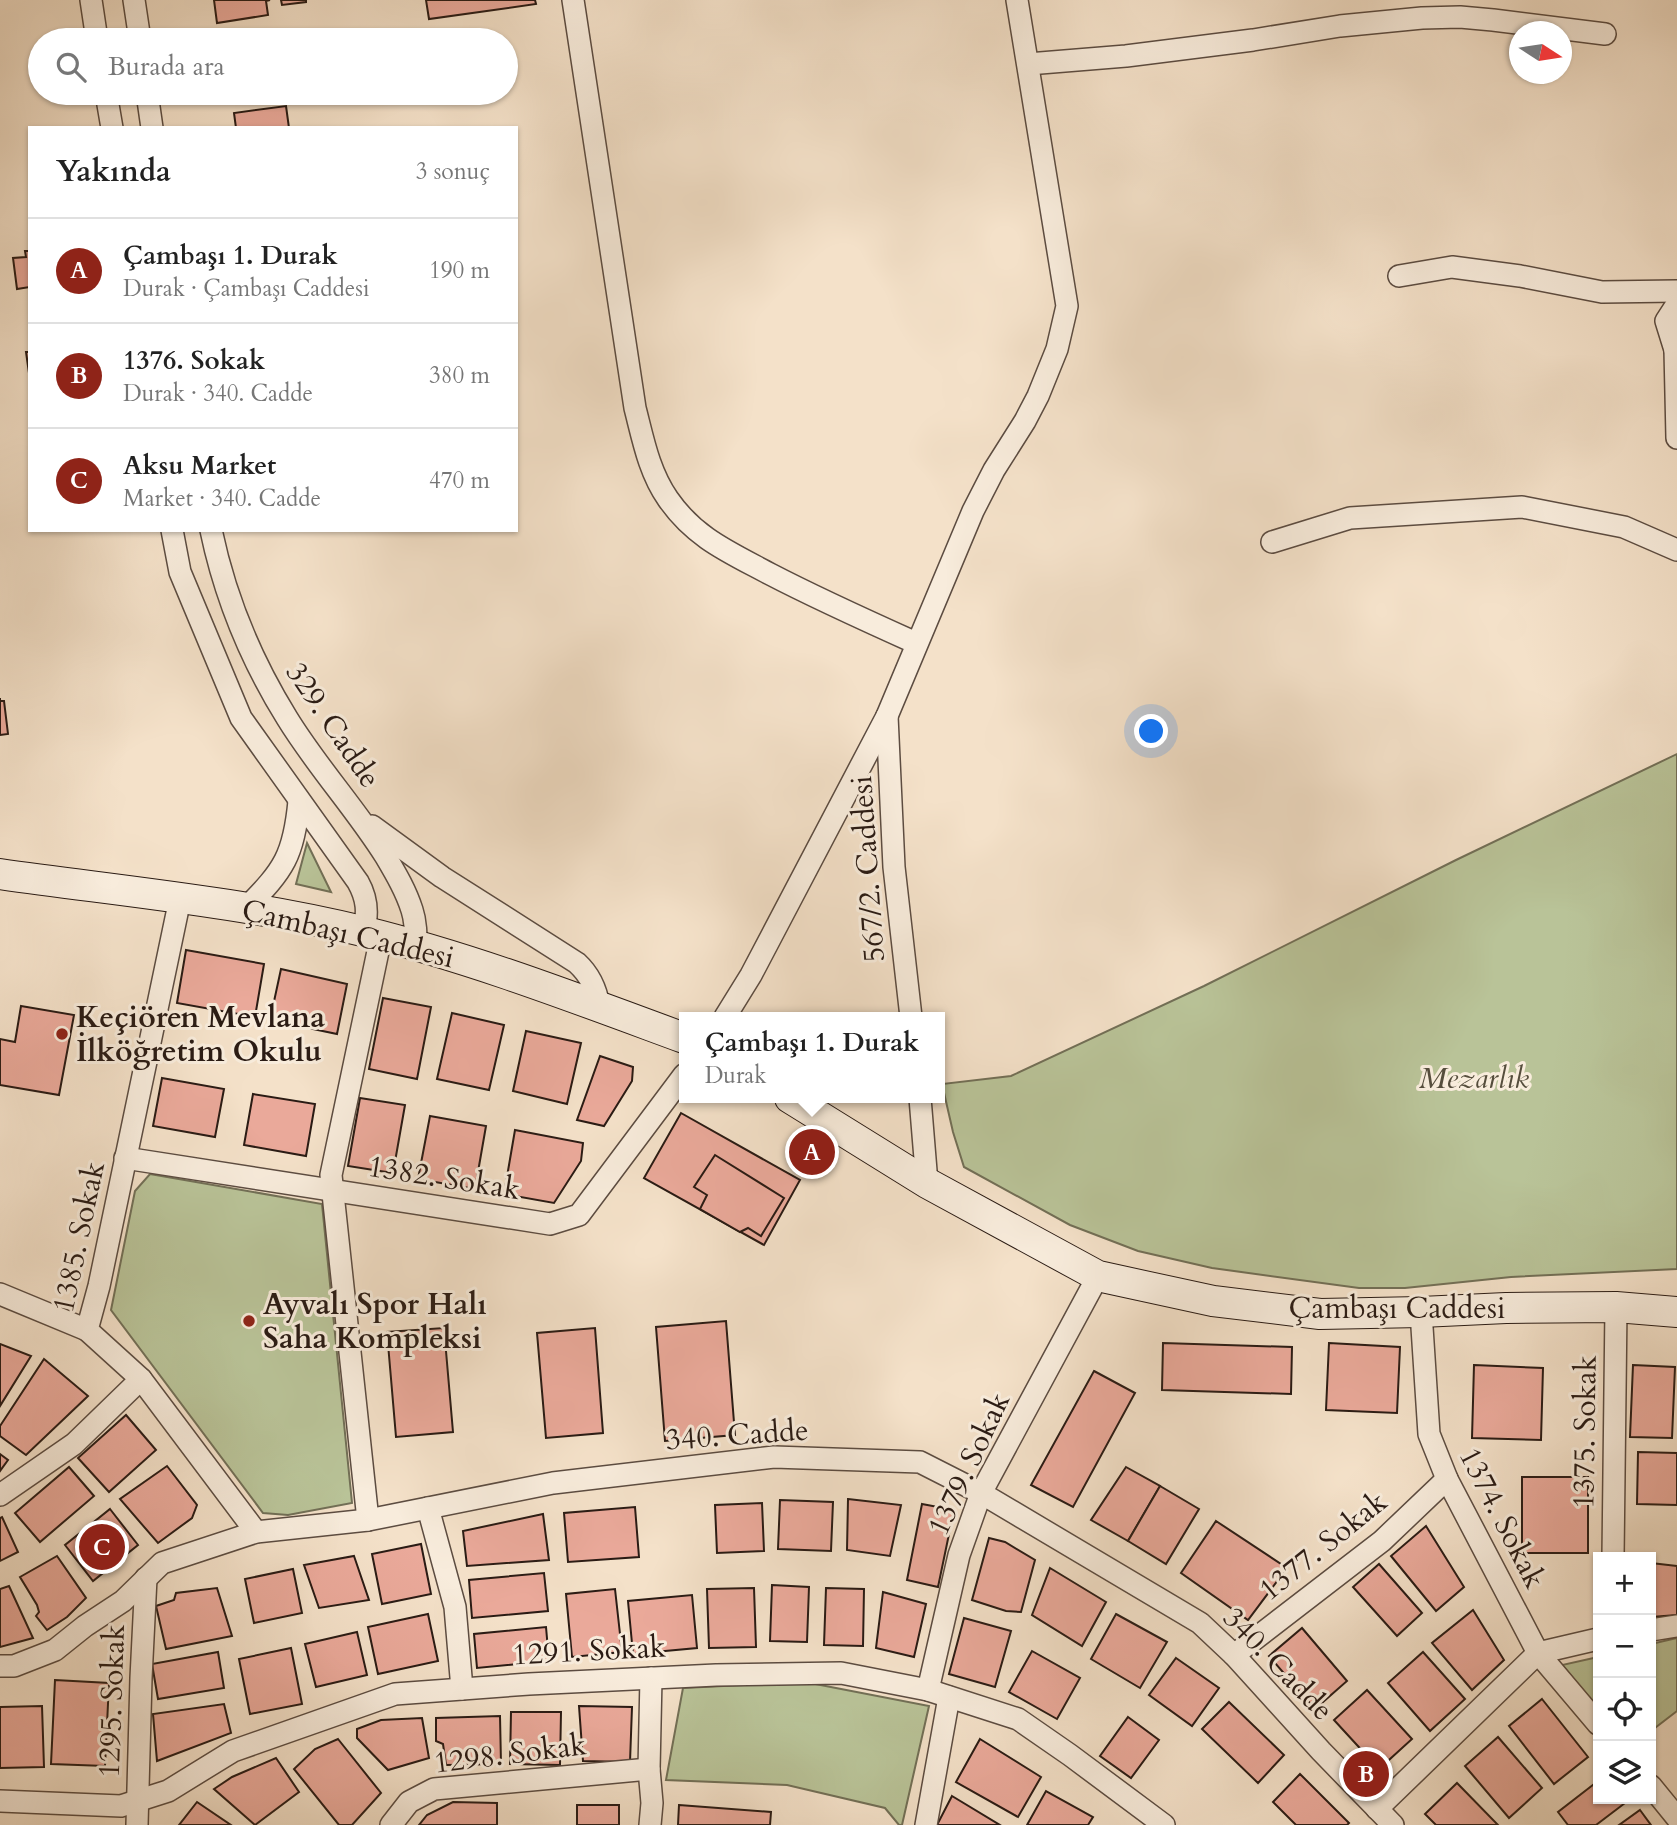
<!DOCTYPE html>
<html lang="tr">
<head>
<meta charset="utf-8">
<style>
	body { margin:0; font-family:Cardo,serif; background:#f6f6f6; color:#222 }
	.controls { position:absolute; right:21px; bottom:21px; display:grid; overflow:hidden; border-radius:0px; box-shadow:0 2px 5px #0004 }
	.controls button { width:63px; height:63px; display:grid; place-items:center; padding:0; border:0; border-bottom:2px solid #e0e0e0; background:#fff; color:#222; font:35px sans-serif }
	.compass { position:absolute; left:1509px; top:21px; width:63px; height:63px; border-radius:50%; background:#fff; box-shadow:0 2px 5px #0004; rotate:102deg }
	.you { position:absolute; left:1152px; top:732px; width:24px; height:24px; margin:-18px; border:5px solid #fff; border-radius:50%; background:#1a73e8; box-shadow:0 0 0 10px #1a73e833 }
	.badge { display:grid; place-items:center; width:46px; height:46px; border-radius:50%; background:#8f2418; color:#fff; font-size:23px; font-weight:700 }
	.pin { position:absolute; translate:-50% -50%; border:4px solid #fff; box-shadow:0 2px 7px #0006 }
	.popup { position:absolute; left:679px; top:1012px; width:266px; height:91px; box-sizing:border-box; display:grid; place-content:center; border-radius:0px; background:#fff; filter:drop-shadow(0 2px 5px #0005); font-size:23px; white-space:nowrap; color:#767676 }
	.popup b { font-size:26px; color:#222 }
	.popup::after { content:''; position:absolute; left:50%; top:100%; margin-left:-14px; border:14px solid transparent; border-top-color:#fff }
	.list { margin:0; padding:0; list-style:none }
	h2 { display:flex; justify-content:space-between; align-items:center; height:91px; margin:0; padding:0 28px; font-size:30px }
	h2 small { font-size:23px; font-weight:400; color:#767676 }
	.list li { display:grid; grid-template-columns:46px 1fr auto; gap:21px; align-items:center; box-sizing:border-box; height:105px; padding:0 28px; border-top:2px solid #e0e0e0 }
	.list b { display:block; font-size:26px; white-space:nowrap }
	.list p { margin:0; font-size:23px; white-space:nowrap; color:#767676 }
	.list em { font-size:23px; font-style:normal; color:#767676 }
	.icon { flex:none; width:38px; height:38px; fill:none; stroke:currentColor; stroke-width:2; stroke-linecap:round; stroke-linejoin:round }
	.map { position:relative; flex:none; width:1677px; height:1825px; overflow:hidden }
	.search { position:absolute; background:#fff; box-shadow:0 2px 5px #0004; left:28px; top:28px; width:490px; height:77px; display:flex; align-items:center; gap:18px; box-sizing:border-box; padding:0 24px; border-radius:38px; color:#767676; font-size:26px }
	.panel { position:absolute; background:#fff; box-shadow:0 2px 5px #0004; left:28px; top:126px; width:490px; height:406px; border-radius:0px }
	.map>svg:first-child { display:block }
	.green { fill:#b9c398; stroke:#726f56; stroke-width:2 }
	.building { fill:#eaa99a; stroke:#2a1b14; stroke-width:2 }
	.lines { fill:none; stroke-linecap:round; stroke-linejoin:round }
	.minor-casing { stroke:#5c4c41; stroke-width:24 }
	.secondary-casing { stroke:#2a1b14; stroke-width:32 }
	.minor { stroke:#f8ecdc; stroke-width:21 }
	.secondary { stroke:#f8ecdc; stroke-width:30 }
	.poi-dot { fill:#8f2418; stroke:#f8ecdc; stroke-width:2.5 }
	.labels { text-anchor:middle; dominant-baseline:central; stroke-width:6; stroke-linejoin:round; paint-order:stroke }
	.street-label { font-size:30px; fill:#2a1b14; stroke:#f8ecdc }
	.poi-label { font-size:30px; font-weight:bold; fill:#2a1b14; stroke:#f8ecdc; text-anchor:start }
	.park-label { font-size:30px; font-style:italic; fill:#554d3c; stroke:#f8ecdc }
</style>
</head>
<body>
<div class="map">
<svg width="1677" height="1825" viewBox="0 0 1677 1825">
	<rect width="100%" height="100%" fill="#f4e1c9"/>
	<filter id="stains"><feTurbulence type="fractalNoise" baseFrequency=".00286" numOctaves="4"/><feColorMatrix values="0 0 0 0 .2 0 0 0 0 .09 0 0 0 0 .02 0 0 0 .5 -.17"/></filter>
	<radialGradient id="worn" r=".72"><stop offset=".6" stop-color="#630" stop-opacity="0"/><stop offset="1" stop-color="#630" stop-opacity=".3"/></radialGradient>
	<g class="green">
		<path d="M1677,754v515l-166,8 -106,11h-46l-147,-20 -74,-17 -68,-26 -106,-58 -11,-35 -11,-48 69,-8 193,-90 252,-126z"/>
		<path d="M307,843l24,49 -35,-8z"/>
		<path d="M150,1174l172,30 30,299 -64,12 -25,-2 -152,-203 24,-119z"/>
		<path d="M1677,1638v73l-26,20v-87z"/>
		<path d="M1598,1657v52l-36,-44z"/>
		<path d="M805,1682l124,24 -27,119h-3l-14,-17 -98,-23 -121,-5 17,-92z"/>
	</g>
	<g class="building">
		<path d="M214,0h56l-4,1 2,14 -51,8z"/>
		<path d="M281,0h25v2l-24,3z"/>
		<path d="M426,0h109l1,4 -107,15z"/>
		<path d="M286,106l3,22h-53l-2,-15z"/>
		<path d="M25,251h5v36l-13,2 -4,-31 13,-1z"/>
		<path d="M26,352h4v28z"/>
		<path d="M0,698v3h4l4,33 -8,1z"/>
		<path d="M186,950l78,14 -9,53 -78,-14z"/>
		<path d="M281,969l66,15 -10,50 -67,-14z"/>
		<path d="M383,998l48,9 -14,72 -48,-10z"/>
		<path d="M21,1006l53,9 -15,80 -59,-10v-46l15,3z"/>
		<path d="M452,1013l52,12 -15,65 -52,-11z"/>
		<path d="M526,1031l55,12 -14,61 -54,-13z"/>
		<path d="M600,1056l33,11 -1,14 -28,45 -27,-6z"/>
		<path d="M162,1078l62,11 -9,48 -62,-11z"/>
		<path d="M253,1094l62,10 -9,52 -62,-11z"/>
		<path d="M360,1098l45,7 -12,68 -45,-7z"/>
		<path d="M681,1113l119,67 -36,65 -120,-67z"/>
		<path d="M430,1116l56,10 -11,63 -57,-10z"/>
		<path d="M515,1130l68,13 -2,18 -27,42 -50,-9z"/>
		<path d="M715,1155l69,43 -23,38 -13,-8 -8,4 -40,-23 7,-14 -13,-8z"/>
		<path d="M726,1321l9,114 -70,6 -9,-114z"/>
		<path d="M444,1328l9,104 -57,5 -9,-105z"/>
		<path d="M595,1328l8,105 -57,5 -9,-105z"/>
		<path d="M1163,1343l129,4 -1,47 -129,-4z"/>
		<path d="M1329,1343l71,4 -3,66 -71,-3z"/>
		<path d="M0,1344l31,12 -31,50z"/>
		<path d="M44,1359l44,37 -62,59 -26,-19v-10z"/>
		<path d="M1474,1365l69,3 -2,72 -69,-2z"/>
		<path d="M1633,1365l42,2 -3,71 -42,-1z"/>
		<path d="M1094,1371l41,22 -62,114 -42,-22z"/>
		<path d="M126,1415l30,35 -47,42 -31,-34z"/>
		<path d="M1638,1452l39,1v52l-40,-1z"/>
		<path d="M0,1454l8,6 -8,11z"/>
		<path d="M167,1466l30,39 -5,13 -34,25 -38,-44z"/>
		<path d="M69,1467l25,29 -54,46 -25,-29z"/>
		<path d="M1126,1467l34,19 -32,55 -37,-21z"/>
		<rect x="1522" y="1477" width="66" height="76"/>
		<path d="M1160,1486l39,23 -33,55 -38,-23z"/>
		<path d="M848,1499l53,6 -11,51 -43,-6z"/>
		<path d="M780,1500l53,2 -2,49 -53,-2z"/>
		<path d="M762,1503l2,48 -47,2 -2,-48z"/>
		<path d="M922,1504l32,6 -16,77 -31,-7z"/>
		<path d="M635,1507l4,50 -71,5 -4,-49z"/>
		<path d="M110,1509l28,36 -45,36 -28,-36z"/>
		<path d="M543,1514l6,46 -82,6 -4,-35z"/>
		<path d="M2,1517l16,35 -18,9v-43z"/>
		<path d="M1216,1521l71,47 -39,52 -67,-47z"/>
		<path d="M1426,1526l38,61 -28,24 -45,-55z"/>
		<path d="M989,1538l16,4 30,18 -14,52 -15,-1 -34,-11z"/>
		<path d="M421,1544l10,50 -49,10 -10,-50z"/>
		<path d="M57,1556l29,42 -19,19 -20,13 -11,-14 3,-4 -2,-7 -17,-28z"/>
		<path d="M354,1556l15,44 -50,8 -15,-43z"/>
		<path d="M1651,1563l26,3v49l-26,2z"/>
		<path d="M1379,1564l43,49 -25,23 -44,-49z"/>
		<path d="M1050,1568l56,34 -24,44 -50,-31z"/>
		<path d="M293,1569l9,44 -48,10 -9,-44z"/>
		<path d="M544,1573l4,38 -76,7 -3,-38z"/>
		<path d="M772,1585l37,2 -2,55 -37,-1z"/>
		<path d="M9,1586l24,52 -33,9v-58z"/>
		<path d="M217,1588l15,48 -66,13 -10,-43 18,-6 2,-7z"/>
		<path d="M754,1588l2,59 -47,1 -2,-59z"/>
		<path d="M826,1588l38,1 -1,57 -39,-1z"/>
		<path d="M615,1589l7,63 -50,5 -6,-63z"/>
		<path d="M883,1592l43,12 -12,53 -38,-9z"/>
		<path d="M692,1595l5,53 -64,6 -5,-53z"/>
		<path d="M1473,1610l31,50 -32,30 -40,-47z"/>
		<path d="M428,1614l10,47 -60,13 -10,-47z"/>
		<path d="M1116,1614l51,28 -27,46 -49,-29z"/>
		<path d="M964,1618l47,13 -16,56 -46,-13z"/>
		<path d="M546,1627l3,34 -72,7 -3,-34z"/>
		<path d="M1302,1628l45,53 -32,28 -46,-53z"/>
		<path d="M357,1632l10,43 -51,12 -11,-43z"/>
		<path d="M291,1648l11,56 -52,10 -11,-55z"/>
		<path d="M1032,1651l48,27 -23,41 -48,-27z"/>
		<path d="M218,1652l6,36 -66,11 -6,-35z"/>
		<path d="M1423,1652l42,47 -35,32 -42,-48z"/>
		<path d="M1176,1658l43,30 -27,38 -43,-31z"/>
		<path d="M55,1680l54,3 -4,83 -54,-2z"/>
		<path d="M1367,1690l45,49 -33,30 -45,-49z"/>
		<path d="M1542,1699l46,58 -34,27 -45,-58z"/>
		<path d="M1229,1702l55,53 -26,28 -56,-54z"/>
		<path d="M224,1704l7,29 -74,28 -4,-47z"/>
		<path d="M42,1706l2,61 -44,1v-61z"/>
		<path d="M579,1706l53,1 -2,55 -47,-1z"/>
		<path d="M511,1712h50l-1,53 -50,-1z"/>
		<path d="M500,1716l1,48 -55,1 -3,-21 -7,-3v-23z"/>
		<path d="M1128,1717l31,23 -28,38 -31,-22z"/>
		<path d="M422,1718l7,40 -41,12 -31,-32v-9l24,-9z"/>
		<path d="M1498,1737l44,51 -33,30 -44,-52z"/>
		<path d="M338,1739l43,54 -29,32h-13l-45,-56 21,-20z"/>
		<path d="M980,1739l61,38 -23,40 -62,-35z"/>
		<path d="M276,1758l23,34 -44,33 -41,-36 18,-12z"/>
		<path d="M1300,1774l49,49 -2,2h-51l-23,-23z"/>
		<path d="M1598,1781v18l31,1 -33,25h-28l-10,-13z"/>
		<path d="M1457,1783l41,42h-62l-11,-11z"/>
		<path d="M1046,1791l47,26 -5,8h-61z"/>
		<path d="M952,1796l48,29h-63z"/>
		<path d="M197,1802l34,23h-52z"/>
		<path d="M453,1802l44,1v22h-78l8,-10z"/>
		<rect x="577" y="1805" width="42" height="20"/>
		<path d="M679,1805l92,7 -1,13h-92z"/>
		<path d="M1640,1810l11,15h-32z"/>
	</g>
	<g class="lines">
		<defs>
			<g id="minor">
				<path d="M91,0l6,40"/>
				<path d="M134,0l6,40"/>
				<path d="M573,0l62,408c8,31 14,64 33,91 27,39 61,53 102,75 48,25 97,47 146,69"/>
				<path d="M1028,64l98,-8 127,-16 87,-14 82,-8 38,-1 33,3 112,14"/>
				<path d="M106,93l6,35"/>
				<path d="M147,93l5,35"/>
				<path d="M1399,276l53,-9 68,9 82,16 75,-1"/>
				<path d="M1677,304l-11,17 9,29 2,2"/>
				<path d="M1675,350l2,88"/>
				<path d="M172,530l8,42 61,146 117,164c9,16 11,31 5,50"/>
				<path d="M211,530c14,67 40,130 76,188 30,49 69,91 99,139 10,17 20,34 26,53 4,12 4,24 4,37"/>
				<path d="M1272,542l78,-24 172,-11 102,20 53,23"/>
				<path d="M887,716l7,151 17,150"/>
				<path d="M372,826l70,51 135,86c13,12 19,25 22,43"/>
				<path d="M180,899l-81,387 -12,44 54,49 115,153"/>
				<path d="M246,908c38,-38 48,-53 53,-107"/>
				<path d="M725,1017l26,-42 136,-259 86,-205 21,-41 31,-49 13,-25 19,-47 10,-43 -50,-306"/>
				<path d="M920,1098l7,85"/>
				<path d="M125,1158l425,66 29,-9 105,-140"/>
				<path d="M0,1294l87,36"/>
				<path d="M1421,1312l8,122 18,45 91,174 60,71"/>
				<path d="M0,1495l74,-51 67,-65"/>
				<path d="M428,1508l27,99 7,82"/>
				<path d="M368,1520l-37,-345 50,-238"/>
				<path d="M1613,1557l3,-250"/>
				<path d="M1651,1630l26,-4"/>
				<path d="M1234,1655l148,-114 65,-62"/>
				<path d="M0,1666h14l41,-16 30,-24 38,-25 39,-38 94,-31 112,-12 185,-37 221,-26 146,5 61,31 219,130 34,32 87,96 72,74"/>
				<path d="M928,1690l31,-135 22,-62 117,-217"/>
				<path d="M1651,1786l26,32"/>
				<path d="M0,1801l121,5 47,-15 65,-40 162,-57 134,-10 187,-9 125,-2 87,17 90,29 52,36 94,70"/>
				<path d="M1377,1809l161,-156 60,-14"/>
				<path d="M137,1825l4,-147 5,-100"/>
				<path d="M391,1825l18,-23 25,-13 215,-20"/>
				<path d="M650,1825l2,-22 -3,-34 2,-91"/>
				<path d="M926,1825l23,-128"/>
			</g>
			<g id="secondary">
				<path d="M0,874c120,17 243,28 362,57 110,27 216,68 322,107"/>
				<path d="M790,1098l137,85 171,93 115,25 107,13 101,-2 85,-4 110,-1 61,5"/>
			</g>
		</defs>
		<use href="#minor" class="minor-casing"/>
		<use href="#secondary" class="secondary-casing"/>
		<use href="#minor" class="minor"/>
		<use href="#secondary" class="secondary"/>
	</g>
	<g class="poi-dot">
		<circle cx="62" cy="1034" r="7"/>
		<circle cx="249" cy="1321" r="7"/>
	</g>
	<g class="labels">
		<g class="street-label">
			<text transform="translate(333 725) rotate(56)">329. Cadde</text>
			<text transform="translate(868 869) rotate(-94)">567/2. Caddesi</text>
			<text transform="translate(348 934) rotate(13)">Çambaşı Caddesi</text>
			<text transform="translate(444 1178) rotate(9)">1382. Sokak</text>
			<text transform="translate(79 1237) rotate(-78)">1385. Sokak</text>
			<text x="1397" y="1308">Çambaşı Caddesi</text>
			<text transform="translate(1585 1432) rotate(-89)">1375. Sokak</text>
			<text transform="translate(737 1435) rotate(-4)">340. Cadde</text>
			<text transform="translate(969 1464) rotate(-65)">1379. Sokak</text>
			<text transform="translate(1502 1518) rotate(63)">1374. Sokak</text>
			<text transform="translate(1323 1546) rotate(-39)">1377. Sokak</text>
			<text transform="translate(589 1651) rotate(-3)">1291. Sokak</text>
			<text transform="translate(1278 1664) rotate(46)">340. Cadde</text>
			<text transform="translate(112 1701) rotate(-88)">1295. Sokak</text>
			<text transform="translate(510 1754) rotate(-7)">1298. Sokak</text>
		</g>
		<g class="poi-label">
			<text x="76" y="1017">Keçiören Mevlana<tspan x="76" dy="34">İlköğretim Okulu</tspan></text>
			<text x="263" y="1304">Ayvalı Spor Halı<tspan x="263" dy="34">Saha Kompleksi</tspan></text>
		</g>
		<g class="park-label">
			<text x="1474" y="1078">Mezarlık</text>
		</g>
	</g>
	<rect width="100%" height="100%" filter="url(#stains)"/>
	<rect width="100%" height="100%" fill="url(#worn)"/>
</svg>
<div class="controls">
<button>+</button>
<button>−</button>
<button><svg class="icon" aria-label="locate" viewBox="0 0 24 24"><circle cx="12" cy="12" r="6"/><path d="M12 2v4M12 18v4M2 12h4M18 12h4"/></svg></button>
<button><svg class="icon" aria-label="layers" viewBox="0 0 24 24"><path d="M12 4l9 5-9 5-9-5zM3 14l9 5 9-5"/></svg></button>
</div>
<svg class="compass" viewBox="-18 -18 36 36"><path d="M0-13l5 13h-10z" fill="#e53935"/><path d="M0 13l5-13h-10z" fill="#767676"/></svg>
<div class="you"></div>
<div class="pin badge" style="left:812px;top:1152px">A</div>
<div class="popup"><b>Çambaşı 1. Durak</b>Durak</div>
<div class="pin badge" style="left:1366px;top:1774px">B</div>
<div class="pin badge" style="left:102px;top:1547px">C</div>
<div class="search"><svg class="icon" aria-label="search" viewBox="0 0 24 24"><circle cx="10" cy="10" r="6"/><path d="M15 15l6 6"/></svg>Burada ara</div>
<section class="panel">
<h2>Yakında<small>3 sonuç</small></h2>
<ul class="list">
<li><span class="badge">A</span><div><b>Çambaşı 1. Durak</b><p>Durak · Çambaşı Caddesi</p></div><em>190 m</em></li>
<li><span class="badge">B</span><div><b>1376. Sokak</b><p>Durak · 340. Cadde</p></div><em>380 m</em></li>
<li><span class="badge">C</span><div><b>Aksu Market</b><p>Market · 340. Cadde</p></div><em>470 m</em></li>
</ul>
</section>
</div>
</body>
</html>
